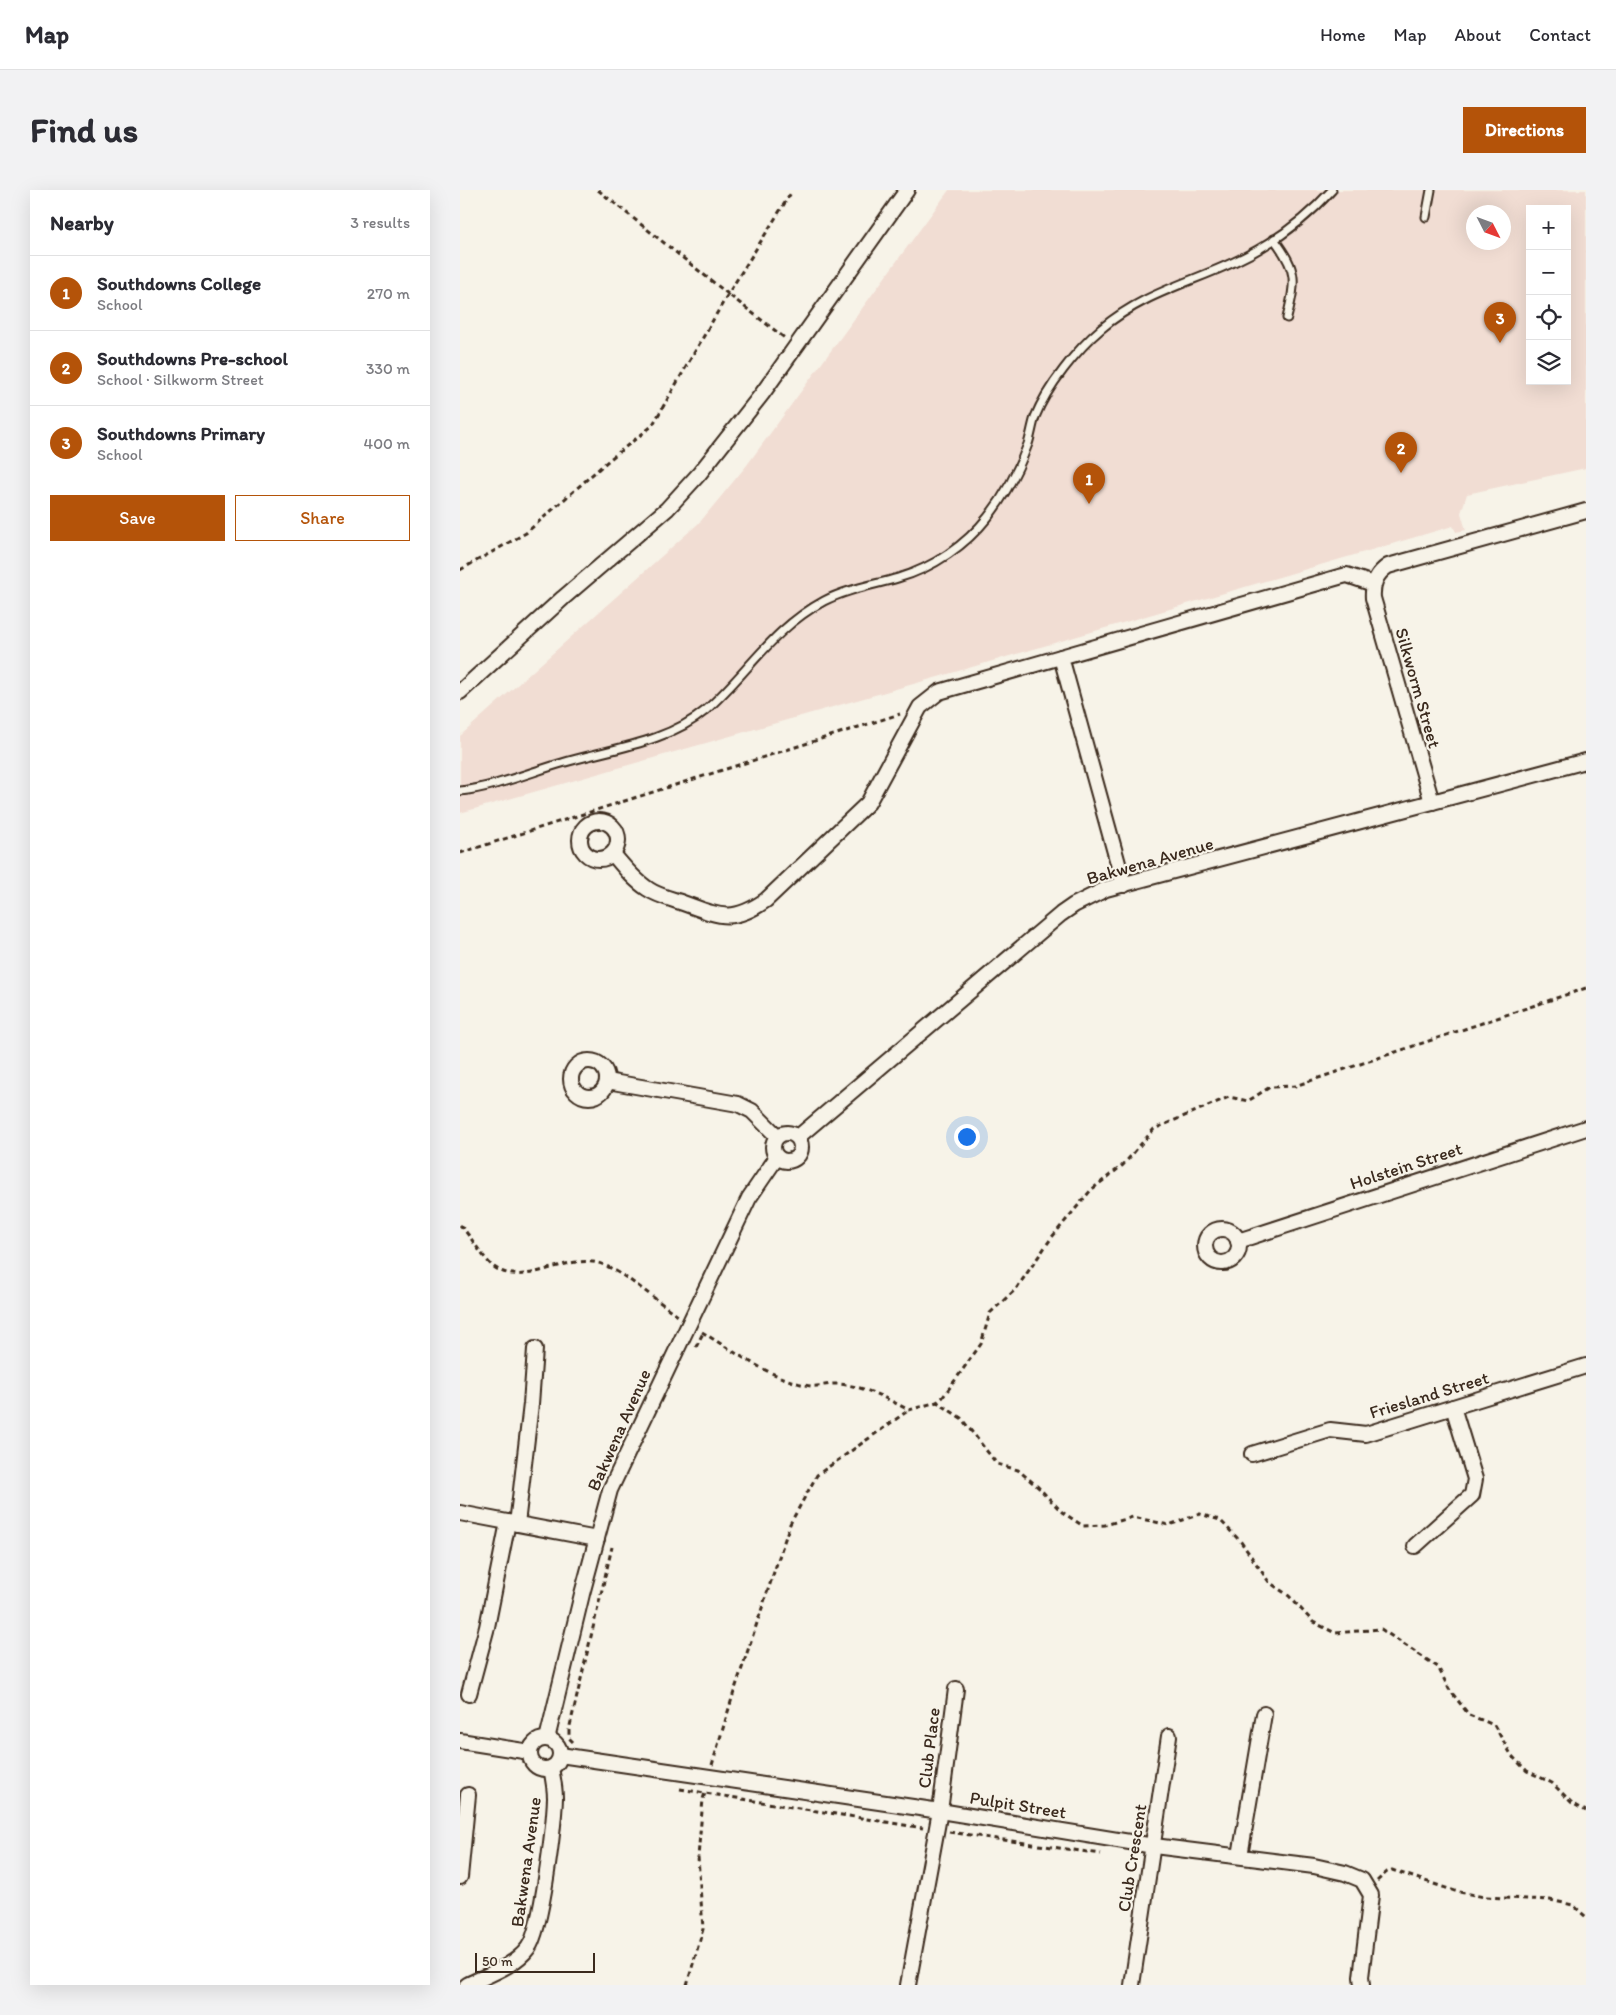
<!DOCTYPE html>
<html lang="en">
<head>
<meta charset="utf-8">
<style>
	body { margin:0; font-family:Itim,sans-serif; background:#f2f2f3; color:#2b2b33 }
	.controls { position:absolute; right:15px; top:15px; display:grid; overflow:hidden; border-radius:0px; box-shadow:0 5px 20px #0002 }
	.controls button { width:45px; height:45px; display:grid; place-items:center; padding:0; border:0; border-bottom:1px solid #e1e1e2; background:#fff; color:#2b2b33; font:25px sans-serif }
	.compass { position:absolute; left:1006px; top:15px; width:45px; height:45px; border-radius:50%; background:#fff; box-shadow:0 5px 20px #0002; rotate:132deg }
	.scale { position:absolute; left:15px; bottom:12px; width:120px; box-sizing:border-box; padding-left:5px; border:2px solid #3b2a1e; border-top:0; font-size:14px; line-height:18px; white-space:nowrap; color:#3b2a1e; -webkit-text-stroke:4px #f7f3e8; paint-order:stroke }
	.you { position:absolute; left:506px; top:946px; width:18px; height:18px; margin:-12px; border:4px solid #fff; border-radius:50%; background:#1a73e8; box-shadow:0 0 0 8px #1a73e833 }
	.badge { display:grid; place-items:center; width:32px; height:32px; border-radius:50%; background:#b45309; color:#fff; font-size:16px; font-weight:700 }
	.pin { position:absolute; translate:-50% -41px; filter:drop-shadow(0 1px 2px #0008) }
	.pin::after { content:''; position:absolute; top:26px; width:18px; height:15px; background:inherit; clip-path:polygon(0 0,100% 0,50% 100%) }
	.list { margin:0; padding:0; list-style:none }
	h2 { display:flex; justify-content:space-between; align-items:center; height:65px; margin:0; padding:0 20px; font-size:21px }
	h2 small { font-size:16px; font-weight:400; color:#7c7c81 }
	.list li { display:grid; grid-template-columns:32px 1fr auto; gap:15px; align-items:center; box-sizing:border-box; height:75px; padding:0 20px; border-top:1px solid #e1e1e2 }
	.list b { display:block; font-size:19px; white-space:nowrap }
	.list p { margin:0; font-size:16px; white-space:nowrap; color:#7c7c81 }
	.list em { font-size:16px; font-style:normal; color:#7c7c81 }
	.actions { display:flex; gap:10px; padding:15px 20px }
	.actions a { flex:1; padding:11px 0; border:1px solid #b45309; border-radius:0px; text-align:center; font-size:18px; color:#b45309 }
	.actions .main { background:#b45309; color:#fff }
	.icon { flex:none; width:28px; height:28px; fill:none; stroke:currentColor; stroke-width:2; stroke-linecap:round; stroke-linejoin:round }
	.map { position:relative; flex:none; width:1126px; height:1795px; overflow:hidden; border-radius:0px }
	header { display:flex; align-items:center; gap:30px; box-sizing:border-box; height:70px; padding:0 25px; background:#fff; border-bottom:1px solid #e1e1e2 }
	header strong { font-size:24px }
	nav { display:flex; gap:28px; margin-inline-start:auto; font-size:18px }
	.intro { display:flex; align-items:center; justify-content:space-between; box-sizing:border-box; height:120px; padding:0 30px }
	h1 { margin:0; font-size:35px }
	.button { padding:12px 22px; border-radius:0px; background:#b45309; color:#fff; font-size:18px; font-weight:700 }
	main { display:flex; gap:30px; padding:0 30px }
	aside { flex:1; background:#fff; border-radius:0px; box-shadow:0 5px 20px #0002 }
	.map>svg:first-child { display:block }
	.built { fill:#f1ddd3; fill-rule:evenodd }
	.lines { fill:none; stroke-linecap:round; stroke-linejoin:round }
	.service-casing { stroke:#3b2a1e; stroke-width:11 }
	.minor-casing { stroke:#3b2a1e; stroke-width:18 }
	.path { stroke:#3b2a1e; stroke-width:3; stroke-dasharray:5 4; stroke-linecap:butt }
	.service { stroke:#f7f3e8; stroke-width:7 }
	.minor { stroke:#f7f3e8; stroke-width:14 }
	.labels { text-anchor:middle; dominant-baseline:central; stroke-width:4.5; stroke-linejoin:round; paint-order:stroke }
	.street-label { font-size:18px; fill:#3b2a1e; stroke:#f7f3e8 }
</style>
</head>
<body>
<header>
<strong>Map</strong>
<nav><a>Home</a><a>Map</a><a>About</a><a>Contact</a></nav>
</header>
<div class="intro"><h1>Find us</h1><a class="button">Directions</a></div>
<main>
<aside>
<h2>Nearby<small>3 results</small></h2>
<ul class="list">
<li><span class="badge">1</span><div><b>Southdowns College</b><p>School</p></div><em>270 m</em></li>
<li><span class="badge">2</span><div><b>Southdowns Pre-school</b><p>School · Silkworm Street</p></div><em>330 m</em></li>
<li><span class="badge">3</span><div><b>Southdowns Primary</b><p>School</p></div><em>400 m</em></li>
</ul>
<div class="actions"><a class="main">Save</a><a>Share</a></div>
</aside>
<div class="map">
<svg width="1126" height="1795" viewBox="0 0 1126 1795">
	<rect width="100%" height="100%" fill="#f7f3e8"/>
	<filter id="ink" filterUnits="userSpaceOnUse"><feTurbulence type="fractalNoise" baseFrequency=".02" numOctaves="2"/><feDisplacementMap in="SourceGraphic" scale="10" xChannelSelector="R" yChannelSelector="G"/><feConvolveMatrix kernelMatrix="1 2 1 2 8 2 1 2 1" color-interpolation-filters="sRGB"/></filter>
	<g filter="url(#ink)">
		<path class="built" d="M489,0h637v278l-119,26 -6,19 5,17 -10,2 -3,-6 -515,151 -478,136v-77l240,-214 47,-57zM1070,19h37v172h-37zM1014,22h30v30h-30z"/>
		<g class="lines">
			<defs>
				<g id="service">
					<path d="M966,27l5,-27"/>
					<path d="M814,49c24,32 22,41 13,79"/>
					<path d="M0,601c32,-3 71,-19 102,-28 47,-14 105,-20 144,-53 42,-37 66,-81 118,-109 23,-12 50,-16 74,-23 35,-10 68,-33 90,-61 17,-22 31,-48 40,-73 3,-9 4,-18 7,-27 12,-30 42,-68 66,-88 41,-35 86,-45 133,-67 37,-17 71,-42 98,-72"/>
				</g>
				<g id="minor">
					<path d="M601,467l63,228"/>
					<path d="M0,502l103,-94 104,-89 32,-35 63,-80 145,-204"/>
					<path d="M972,612l-59,-204c-1,-14 3,-24 15,-32l198,-55"/>
					<circle cx="139" cy="650" r="19"/>
					<path d="M153,664c10,12 21,26 35,35 10,7 24,10 35,14 36,13 49,21 83,-3l102,-97 52,-96 19,-15 400,-115 8,-2 26,9"/>
					<circle cx="129" cy="889" r="18"/>
					<path d="M147,891l131,23 14,7 25,25"/>
					<circle cx="327" cy="957" r="14"/>
					<path d="M338,947l263,-223 13,-9 32,-16 480,-128"/>
					<circle cx="762" cy="1056" r="17"/>
					<path d="M778,1051l348,-113"/>
					<path d="M792,1264l78,-24 36,4 220,-68"/>
					<path d="M0,1323l137,26"/>
					<path d="M57,1334l14,-120 4,-55"/>
					<path d="M955,1356l57,-51 3,-16 -22,-72"/>
					<path d="M9,1504l18,-67 21,-105"/>
					<circle cx="85" cy="1564" r="15"/>
					<path d="M87,1549l35,-145 28,-104 139,-292 28,-41"/>
					<path d="M0,1551l70,11"/>
					<path d="M100,1565l380,56 214,35 160,20 31,7 17,7 9,15 -10,82 1,8"/>
					<path d="M780,1666l24,-142"/>
					<path d="M0,1687l8,-82"/>
					<path d="M7,1795c20,-10 48,-19 61,-37 14,-18 26,-124 27,-150 0,-10 -2,-20 -4,-30"/>
					<path d="M448,1795l32,-174 16,-122"/>
					<path d="M672,1795l37,-249"/>
				</g>
			</defs>
			<use href="#service" class="service-casing"/>
			<use href="#minor" class="minor-casing"/>
			<g class="path">
				<path d="M138,0l130,104 63,-101"/>
				<path d="M0,380l66,-37 83,-73 43,-34 76,-132 58,45"/>
				<path d="M0,663l440,-139"/>
				<path d="M1126,798l-291,98 -25,1 -22,14 -19,-4 -75,32 -31,36 -32,25 -39,47 -36,52 -26,24 -9,31 -38,53 -6,5 24,16 36,46 21,6 20,17 24,25 21,14 22,-1 28,-8 36,8 31,-11 20,6 21,22 28,40 20,14 24,26 22,11 46,-4 57,38 11,22 20,26 25,10 18,31 15,15 25,12 20,20 14,8"/>
				<path d="M0,1035c11,11 23,34 34,42 31,22 69,-13 104,-4 19,4 62,40 80,53"/>
				<path d="M242,1142c31,19 73,49 109,54 7,1 15,-2 23,-2 27,0 51,14 75,26l28,-8"/>
				<path d="M236,1157l7,-14"/>
				<path d="M113,1552l-4,-4v-8l43,-183"/>
				<path d="M252,1575l21,-70 57,-171 27,-49 92,-65"/>
				<path d="M220,1599l243,39"/>
				<path d="M489,1642l152,22"/>
				<path d="M917,1691l10,-9 5,-2 63,21 29,6 66,3 23,5 13,12"/>
				<path d="M227,1795l16,-56 -5,-72 5,-58 2,-6"/>
			</g>
			<use href="#service" class="service"/>
			<use href="#minor" class="minor"/>
		</g>
	</g>
	<g class="labels">
		<g class="street-label">
			<text transform="translate(958 498) rotate(74)">Silkworm Street</text>
			<text transform="translate(690 671) rotate(-16)">Bakwena Avenue</text>
			<text transform="translate(946 976) rotate(-18)">Holstein Street</text>
			<text transform="translate(969 1205) rotate(-17)">Friesland Street</text>
			<text transform="translate(159 1240) rotate(-66)">Bakwena Avenue</text>
			<text transform="translate(469 1558) rotate(-83)">Club Place</text>
			<text transform="translate(558 1615) rotate(9)">Pulpit Street</text>
			<text transform="translate(672 1668) rotate(-81)">Club Crescent</text>
			<text transform="translate(66 1672) rotate(-82)">Bakwena Avenue</text>
		</g>
	</g>
</svg>
<div class="controls">
<button>+</button>
<button>−</button>
<button><svg class="icon" aria-label="locate" viewBox="0 0 24 24"><circle cx="12" cy="12" r="6"/><path d="M12 2v4M12 18v4M2 12h4M18 12h4"/></svg></button>
<button><svg class="icon" aria-label="layers" viewBox="0 0 24 24"><path d="M12 4l9 5-9 5-9-5zM3 14l9 5 9-5"/></svg></button>
</div>
<svg class="compass" viewBox="-18 -18 36 36"><path d="M0-13l5 13h-10z" fill="#e53935"/><path d="M0 13l5-13h-10z" fill="#7c7c81"/></svg>
<div class="scale">50 m</div>
<div class="you"></div>
<div class="pin badge" style="left:629px;top:314px">1</div>
<div class="pin badge" style="left:941px;top:283px">2</div>
<div class="pin badge" style="left:1040px;top:153px">3</div>
</div>
</main>
</body>
</html>
